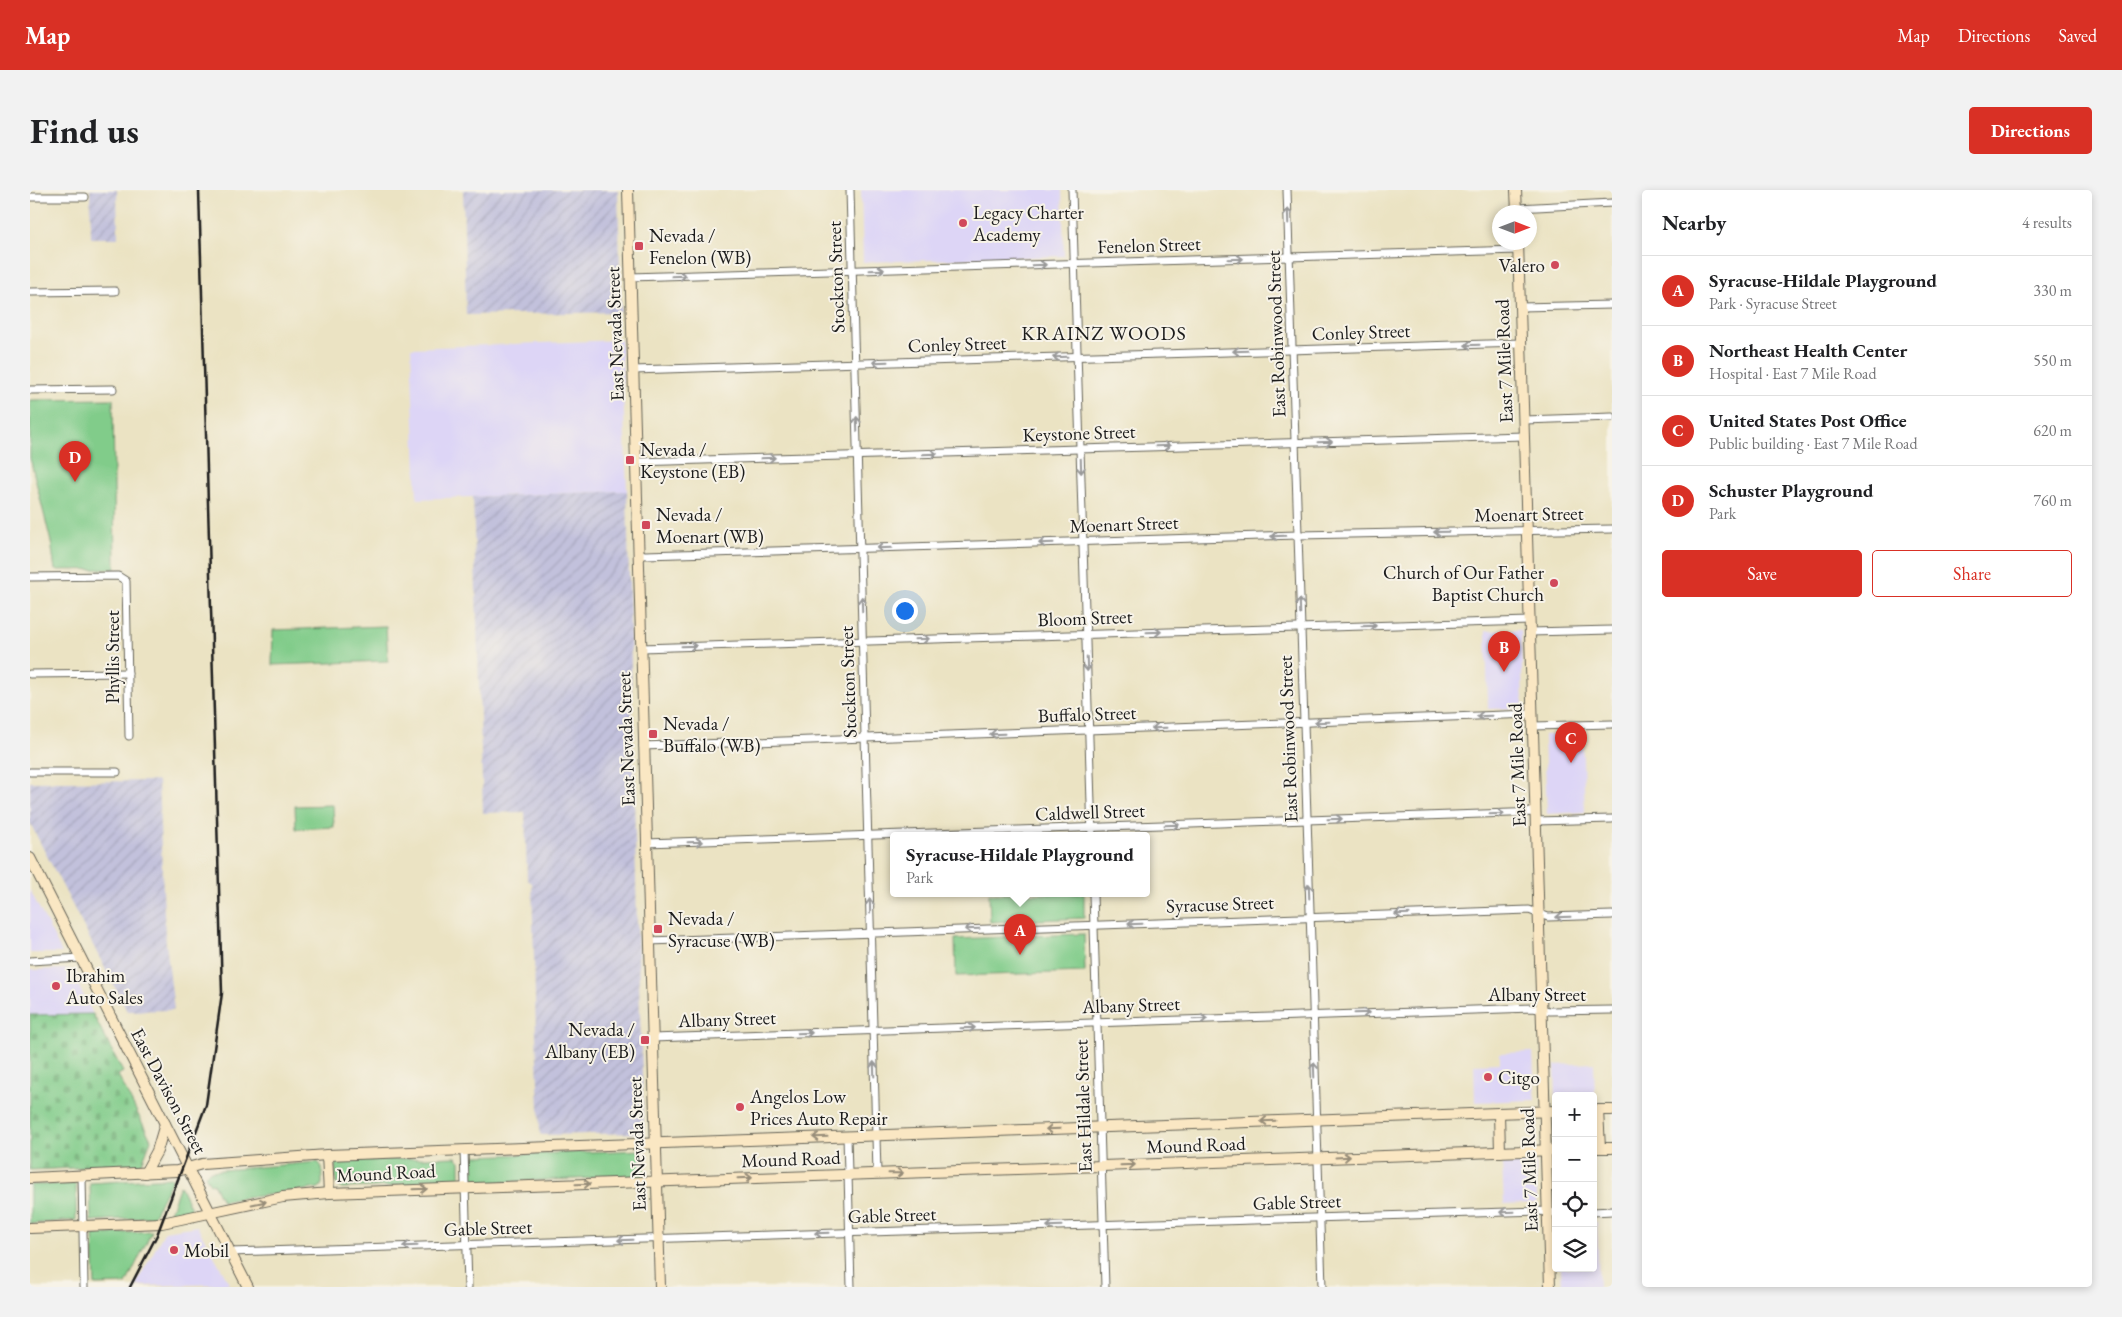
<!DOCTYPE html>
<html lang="en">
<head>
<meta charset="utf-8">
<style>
	body { margin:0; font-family:"EB Garamond",serif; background:#f2f2f2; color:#202124 }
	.controls { position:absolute; right:15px; bottom:15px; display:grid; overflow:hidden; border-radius:5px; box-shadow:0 2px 8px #0003 }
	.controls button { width:45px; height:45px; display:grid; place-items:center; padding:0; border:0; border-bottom:1px solid #e0e0e0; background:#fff; color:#202124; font:25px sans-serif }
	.compass { position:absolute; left:1462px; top:15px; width:45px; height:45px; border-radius:50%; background:#fff; box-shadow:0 2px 8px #0003; rotate:90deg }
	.you { position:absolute; left:874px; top:420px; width:18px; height:18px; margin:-12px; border:4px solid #fff; border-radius:50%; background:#1a73e8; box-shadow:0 0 0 8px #1a73e833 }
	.badge { display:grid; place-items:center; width:32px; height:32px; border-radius:50%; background:#d93025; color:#fff; font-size:16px; font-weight:700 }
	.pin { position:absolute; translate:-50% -41px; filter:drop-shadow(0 1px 2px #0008) }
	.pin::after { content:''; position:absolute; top:26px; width:18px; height:15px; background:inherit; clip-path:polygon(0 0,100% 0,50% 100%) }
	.popup { position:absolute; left:860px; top:642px; width:260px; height:65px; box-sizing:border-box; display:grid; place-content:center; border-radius:5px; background:#fff; filter:drop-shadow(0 1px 4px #0005); font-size:16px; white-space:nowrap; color:#757577 }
	.popup b { font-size:19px; color:#202124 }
	.popup::after { content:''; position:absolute; left:50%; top:100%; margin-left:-10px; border:10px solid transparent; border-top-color:#fff }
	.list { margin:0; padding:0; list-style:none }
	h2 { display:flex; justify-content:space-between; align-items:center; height:65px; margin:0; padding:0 20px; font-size:21px }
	h2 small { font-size:16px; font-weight:400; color:#757577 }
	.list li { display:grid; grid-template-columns:32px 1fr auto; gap:15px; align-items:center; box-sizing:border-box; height:70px; padding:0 20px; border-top:1px solid #e0e0e0 }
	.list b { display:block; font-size:19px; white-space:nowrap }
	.list p { margin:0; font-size:16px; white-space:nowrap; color:#757577 }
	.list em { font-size:16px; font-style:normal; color:#757577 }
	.actions { display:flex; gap:10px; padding:15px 20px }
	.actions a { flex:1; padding:11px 0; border:1px solid #d93025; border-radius:5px; text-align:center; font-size:18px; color:#d93025 }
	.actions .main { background:#d93025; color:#fff }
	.icon { flex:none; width:28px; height:28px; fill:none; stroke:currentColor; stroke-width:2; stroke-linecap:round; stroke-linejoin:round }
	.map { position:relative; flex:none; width:1582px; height:1097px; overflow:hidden; border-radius:5px }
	header { display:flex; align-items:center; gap:30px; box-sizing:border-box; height:70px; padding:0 25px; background:#d93025; color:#fff }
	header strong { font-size:24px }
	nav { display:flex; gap:28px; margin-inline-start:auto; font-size:18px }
	.intro { display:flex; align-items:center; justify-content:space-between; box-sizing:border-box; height:120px; padding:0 30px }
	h1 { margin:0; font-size:35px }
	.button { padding:12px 22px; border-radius:5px; background:#d93025; color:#fff; font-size:18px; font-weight:700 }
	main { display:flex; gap:30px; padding:0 30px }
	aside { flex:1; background:#fff; border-radius:5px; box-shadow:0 2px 8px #0003 }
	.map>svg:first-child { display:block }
	.built { fill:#ddd5f6 }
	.industrial { fill:url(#industrial-furrows) }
	.green { fill:#81cc8a; stroke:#4e7453 }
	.cemetery { fill:url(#cemetery-stones); stroke:#4e7453 }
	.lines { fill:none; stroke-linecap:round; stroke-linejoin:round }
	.street-casing { stroke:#646256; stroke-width:9 }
	.secondary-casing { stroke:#646256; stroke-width:12 }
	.street { stroke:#fff; stroke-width:7 }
	.secondary { stroke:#fae7c3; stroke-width:10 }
	.rail { stroke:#1c1c1c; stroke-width:2.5 }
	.oneway { stroke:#999 }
	.oneway2 { stroke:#968c78 }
	.poi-dot { fill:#d1495b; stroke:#f7f3e8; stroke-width:2 }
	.labels { text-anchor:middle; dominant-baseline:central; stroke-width:4; stroke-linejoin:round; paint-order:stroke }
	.poi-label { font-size:19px; fill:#1c1c1c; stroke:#f7f3e8; text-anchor:start }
	.street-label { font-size:19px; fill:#1c1c1c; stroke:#f7f3e8 }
	.neighbourhood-label { font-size:20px; letter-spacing:1px; fill:#1c1c1c; stroke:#f7f3e8 }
</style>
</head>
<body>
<header>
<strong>Map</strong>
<nav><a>Map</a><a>Directions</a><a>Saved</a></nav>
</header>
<div class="intro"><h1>Find us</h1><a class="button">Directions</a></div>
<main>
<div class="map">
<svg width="1582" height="1097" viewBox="0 0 1582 1097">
	<defs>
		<pattern id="industrial-furrows" width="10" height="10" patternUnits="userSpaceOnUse" patternTransform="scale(1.25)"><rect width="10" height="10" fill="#c2c1dc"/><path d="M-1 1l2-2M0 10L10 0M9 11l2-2" fill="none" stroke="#a6a5bc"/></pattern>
		<pattern id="cemetery-stones" width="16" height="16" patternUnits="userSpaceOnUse" patternTransform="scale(1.25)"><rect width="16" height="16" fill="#81cc8a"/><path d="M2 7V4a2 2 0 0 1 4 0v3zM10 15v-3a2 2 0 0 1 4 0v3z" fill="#6faf76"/></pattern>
	</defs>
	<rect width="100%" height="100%" fill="#f7f3e8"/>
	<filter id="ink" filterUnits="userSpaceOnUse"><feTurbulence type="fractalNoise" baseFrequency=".02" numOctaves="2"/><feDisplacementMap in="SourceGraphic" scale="10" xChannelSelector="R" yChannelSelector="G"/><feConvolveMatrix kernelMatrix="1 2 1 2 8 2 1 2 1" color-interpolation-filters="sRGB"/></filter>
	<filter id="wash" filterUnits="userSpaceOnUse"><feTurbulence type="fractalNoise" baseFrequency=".0096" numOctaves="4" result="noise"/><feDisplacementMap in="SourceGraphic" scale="20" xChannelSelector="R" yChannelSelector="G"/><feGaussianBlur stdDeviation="1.12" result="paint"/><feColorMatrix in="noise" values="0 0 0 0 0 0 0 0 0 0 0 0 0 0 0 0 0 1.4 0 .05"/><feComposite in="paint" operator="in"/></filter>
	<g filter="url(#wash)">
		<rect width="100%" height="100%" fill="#ebe3c3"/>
		<g class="built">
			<path d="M831,0h201l2,66 -201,6z"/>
			<path d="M591,150l6,151 -210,8 -6,-151z"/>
			<path d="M1491,440l2,78 -35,1 -2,-78z"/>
			<path d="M1552,544l3,78 -38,2 -3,-79z"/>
			<path d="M0,700l32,63h-32z"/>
			<path d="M40,779l23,45 -63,1v-45z"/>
			<path d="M1503,862l2,48 -60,2 -1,-38 26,-1v-10z"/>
			<path d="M1564,873l1,35 -2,-2h-37l-1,-31z"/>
			<path d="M1506,973l1,40 -33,1 -2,-40z"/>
			<path d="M1563,1032h4l2,65h-37l-1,-19h32z"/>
			<path d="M167,1036l33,58 -95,2 30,-55z"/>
		</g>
		<g class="industrial">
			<path d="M60,0h27l1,48h-27z"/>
			<path d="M433,0h155l3,122 -155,3z"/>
			<path d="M597,301l10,430 7,212 -102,2 -2,-1 -4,-99 -4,-152 -5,-3 -2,-68 -42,1 -10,-316z"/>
			<path d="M128,591l7,153 9,76 -47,1 -97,-188v-41z"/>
		</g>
		<g class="green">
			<path d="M83,209l2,170 -60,1 -4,-28 -21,-84v-58z"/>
			<path d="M356,436l2,35 -116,4 1,-35z"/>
			<path d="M303,615l1,22 -38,2 -1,-23z"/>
			<path d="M959,704h95v24l-94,4z"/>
			<path d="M1054,744l1,38 -129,4 -1,-37z"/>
			<path d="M614,960l1,26 -168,7 -6,-4 -1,-19 5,-4z"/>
			<path d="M426,967l4,4v17l-5,6 -113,4 -6,-4 -1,-19 5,-4z"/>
			<path d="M288,972l4,5v17l-3,4 -97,13 -9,-18 -3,1 -5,-9 6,-4z"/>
			<path d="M143,988l-20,39 -62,4 -1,-38z"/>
			<path d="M46,994v36l-46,4v-39z"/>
			<path d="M150,995l12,26 -23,4z"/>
			<path d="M122,1041l-26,53 -31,1 -2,-50z"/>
		</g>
		<path class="cemetery" d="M63,824l30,58 -5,3 33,65 -9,23 -3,2 -109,5v-155z"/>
	</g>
	<g filter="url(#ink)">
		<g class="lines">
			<defs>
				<g id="street">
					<path d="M820,0l27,983"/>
					<path d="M1042,0l20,646"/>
					<path d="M1257,0l35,1097"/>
					<path d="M0,7h55"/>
					<path d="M1487,18l95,-5"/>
					<path d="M600,87l888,-27"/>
					<path d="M0,102l85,-1"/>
					<path d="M1490,117l92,-2"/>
					<path d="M603,180l888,-27"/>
					<path d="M0,200l83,-1"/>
					<path d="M1494,230l88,-3"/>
					<path d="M606,272l888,-26"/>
					<path d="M608,363l7,2 653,-20 314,-6"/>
					<path d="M0,387l88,-1 8,5 3,155"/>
					<path d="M1500,442l82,-2"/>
					<path d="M611,458l889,-27"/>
					<path d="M0,484l98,-1"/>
					<path d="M1503,536l79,-2"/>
					<path d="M613,556l890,-32"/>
					<path d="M0,582h87"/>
					<path d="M1506,631l76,-2"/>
					<path d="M616,653l890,-31"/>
					<path d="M1063,704l12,393"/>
					<path d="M619,751l880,-31 19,7 64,-2"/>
					<path d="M0,771l51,-3"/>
					<path d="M622,848l881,-30 17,3 62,-1"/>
					<path d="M817,946l4,151"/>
					<path d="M434,960l4,137"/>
					<path d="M52,986l2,111"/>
					<path d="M1563,1022l19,-1"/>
					<path d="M200,1062l1309,-41 17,2"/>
				</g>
				<g id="secondary">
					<path d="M598,0l32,1097"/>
					<path d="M1486,0l1,22"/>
					<path d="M1488,52l32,1045"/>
					<path d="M0,668l218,429"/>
					<path d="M1563,920h19"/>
					<path d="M1568,920l2,38"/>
					<path d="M1469,923l1,39"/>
					<path d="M1564,958h18"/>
					<path d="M297,965l2,38"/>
					<path d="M115,983l12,-22 8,-27"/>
					<path d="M0,988l147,-7 25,-7 125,-9 1229,-44"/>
					<path d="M0,1038l132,-5 121,-26 46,-4 1227,-43"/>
				</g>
			</defs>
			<use href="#street" class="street-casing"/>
			<use href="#secondary" class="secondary-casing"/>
			<use href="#street" class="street"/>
			<use href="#secondary" class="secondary"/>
			<path class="rail" d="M100,1097l27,-52 49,-130 16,-112 -23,-803"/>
		</g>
		<defs><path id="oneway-shaft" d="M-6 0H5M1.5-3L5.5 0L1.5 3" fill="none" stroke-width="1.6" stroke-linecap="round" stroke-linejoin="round" transform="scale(1.25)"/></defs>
		<g class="oneway">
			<use href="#oneway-shaft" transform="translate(1258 26) rotate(-92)"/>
			<use href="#oneway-shaft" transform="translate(1206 69) rotate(-2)"/>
			<use href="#oneway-shaft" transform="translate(1009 75) rotate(-2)"/>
			<use href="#oneway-shaft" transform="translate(847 80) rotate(-2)"/>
			<use href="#oneway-shaft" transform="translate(649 86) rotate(-2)"/>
			<use href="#oneway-shaft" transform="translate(1442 155) rotate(178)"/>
			<use href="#oneway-shaft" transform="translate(1210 161) rotate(178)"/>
			<use href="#oneway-shaft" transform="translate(1030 167) rotate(178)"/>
			<use href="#oneway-shaft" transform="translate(850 172) rotate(178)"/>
			<use href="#oneway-shaft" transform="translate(827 234) rotate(-92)"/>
			<use href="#oneway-shaft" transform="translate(1295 252) rotate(-2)"/>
			<use href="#oneway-shaft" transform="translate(1133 256) rotate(-2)"/>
			<use href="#oneway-shaft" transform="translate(900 264) rotate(-2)"/>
			<use href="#oneway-shaft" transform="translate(738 268) rotate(-2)"/>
			<use href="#oneway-shaft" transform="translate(1051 276) rotate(88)"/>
			<use href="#oneway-shaft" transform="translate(1411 342) rotate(179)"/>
			<use href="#oneway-shaft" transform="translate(1248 346) rotate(178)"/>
			<use href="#oneway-shaft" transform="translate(1016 353) rotate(178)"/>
			<use href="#oneway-shaft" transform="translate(854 358) rotate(178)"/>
			<use href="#oneway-shaft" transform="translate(832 414) rotate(-92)"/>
			<use href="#oneway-shaft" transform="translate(1270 416) rotate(-92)"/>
			<use href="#oneway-shaft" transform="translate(1339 436) rotate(-2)"/>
			<use href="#oneway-shaft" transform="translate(1124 442) rotate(-2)"/>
			<use href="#oneway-shaft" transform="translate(892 449) rotate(-2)"/>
			<use href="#oneway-shaft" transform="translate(659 456) rotate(-2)"/>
			<use href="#oneway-shaft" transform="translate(1057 474) rotate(88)"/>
			<use href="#oneway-shaft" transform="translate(1454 526) rotate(178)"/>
			<use href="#oneway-shaft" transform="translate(1292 532) rotate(178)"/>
			<use href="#oneway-shaft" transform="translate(1129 538) rotate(178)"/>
			<use href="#oneway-shaft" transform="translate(967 544) rotate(178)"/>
			<use href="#oneway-shaft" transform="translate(1467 624) rotate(-2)"/>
			<use href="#oneway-shaft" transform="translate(1305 629) rotate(-2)"/>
			<use href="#oneway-shaft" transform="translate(1142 635) rotate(-2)"/>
			<use href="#oneway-shaft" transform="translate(665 652) rotate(-2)"/>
			<use href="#oneway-shaft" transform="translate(1279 701) rotate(-92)"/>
			<use href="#oneway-shaft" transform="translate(840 716) rotate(-91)"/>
			<use href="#oneway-shaft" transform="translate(1372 724) rotate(178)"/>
			<use href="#oneway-shaft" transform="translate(1533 727) rotate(178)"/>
			<use href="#oneway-shaft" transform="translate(1105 734) rotate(178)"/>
			<use href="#oneway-shaft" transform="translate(942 739) rotate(178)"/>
			<use href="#oneway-shaft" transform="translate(1332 823) rotate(-2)"/>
			<use href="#oneway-shaft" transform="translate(1170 829) rotate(-2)"/>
			<use href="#oneway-shaft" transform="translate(938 838) rotate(-2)"/>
			<use href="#oneway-shaft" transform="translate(775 843) rotate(-2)"/>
			<use href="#oneway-shaft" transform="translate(844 879) rotate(-92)"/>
			<use href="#oneway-shaft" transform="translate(1284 880) rotate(-92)"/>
			<use href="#oneway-shaft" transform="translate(1477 1022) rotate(178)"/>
			<use href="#oneway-shaft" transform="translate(1024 1036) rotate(178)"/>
			<use href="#oneway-shaft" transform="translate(792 1043) rotate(178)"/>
			<use href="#oneway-shaft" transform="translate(595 1050) rotate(178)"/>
			<use href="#oneway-shaft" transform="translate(380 1056) rotate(178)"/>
		</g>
		<g class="oneway2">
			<use href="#oneway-shaft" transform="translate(1238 931) rotate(178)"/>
			<use href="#oneway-shaft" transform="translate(1023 939) rotate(178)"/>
			<use href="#oneway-shaft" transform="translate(790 947) rotate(178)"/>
			<use href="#oneway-shaft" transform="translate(1313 967) rotate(-3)"/>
			<use href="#oneway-shaft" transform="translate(1098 975) rotate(-2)"/>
			<use href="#oneway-shaft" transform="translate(866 983) rotate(-1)"/>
			<use href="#oneway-shaft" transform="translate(715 988) rotate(-2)"/>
			<use href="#oneway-shaft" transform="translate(553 994) rotate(-2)"/>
			<use href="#oneway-shaft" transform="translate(390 999) rotate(-2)"/>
			<use href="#oneway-shaft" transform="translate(229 1013) rotate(-12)"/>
		</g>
	</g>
	<g class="poi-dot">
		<circle cx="933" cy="33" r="5"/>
		<rect x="604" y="51" width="10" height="10" rx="2.5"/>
		<circle cx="1525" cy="75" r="5"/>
		<rect x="595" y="265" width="10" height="10" rx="2.5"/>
		<rect x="611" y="330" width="10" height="10" rx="2.5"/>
		<circle cx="1524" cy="393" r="5"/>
		<rect x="618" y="539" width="10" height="10" rx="2.5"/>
		<rect x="623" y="734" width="10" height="10" rx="2.5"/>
		<circle cx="26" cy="796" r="5"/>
		<rect x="610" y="845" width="10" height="10" rx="2.5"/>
		<circle cx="1458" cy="887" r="5"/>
		<circle cx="710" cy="917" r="5"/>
		<circle cx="144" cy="1060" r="5"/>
	</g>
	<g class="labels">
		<g class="poi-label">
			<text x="943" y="22">Legacy Charter<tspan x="943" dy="22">Academy</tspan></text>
			<text x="619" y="45">Nevada /<tspan x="619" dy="22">Fenelon (WB)</tspan></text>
			<text x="1515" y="75" text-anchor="end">Valero</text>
			<text x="610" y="259">Nevada /<tspan x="610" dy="22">Keystone (EB)</tspan></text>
			<text x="626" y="324">Nevada /<tspan x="626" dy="22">Moenart (WB)</tspan></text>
			<text x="1514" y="382" text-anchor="end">Church of Our Father<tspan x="1514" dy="22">Baptist Church</tspan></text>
			<text x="633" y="533">Nevada /<tspan x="633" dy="22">Buffalo (WB)</tspan></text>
			<text x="638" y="728">Nevada /<tspan x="638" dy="22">Syracuse (WB)</tspan></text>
			<text x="36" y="785">Ibrahim<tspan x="36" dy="22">Auto Sales</tspan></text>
			<text x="605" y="839" text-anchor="end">Nevada /<tspan x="605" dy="22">Albany (EB)</tspan></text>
			<text x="1468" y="887">Citgo</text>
			<text x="720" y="906">Angelos Low<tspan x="720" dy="22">Prices Auto Repair</tspan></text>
			<text x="154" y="1060">Mobil</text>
		</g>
		<g class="street-label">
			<text transform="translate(1119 55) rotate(-2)">Fenelon Street</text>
			<text transform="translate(806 87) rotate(-92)">Stockton Street</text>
			<text transform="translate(1331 142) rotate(-2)">Conley Street</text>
			<text transform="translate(585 144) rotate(-92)">East Nevada Street</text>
			<text transform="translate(1246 144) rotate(-92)">East Robinwood Street</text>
			<text transform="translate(927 154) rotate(-2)">Conley Street</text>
			<text transform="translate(1474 171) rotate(-92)">East 7 Mile Road</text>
			<text transform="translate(1049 243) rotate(-2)">Keystone Street</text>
			<text transform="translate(1499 324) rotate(-1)">Moenart Street</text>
			<text transform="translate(1094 334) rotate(-2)">Moenart Street</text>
			<text transform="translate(1055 428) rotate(-2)">Bloom Street</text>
			<text transform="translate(82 467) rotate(-90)">Phyllis Street</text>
			<text transform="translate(818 492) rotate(-92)">Stockton Street</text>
			<text transform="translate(1057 524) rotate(-2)">Buffalo Street</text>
			<text transform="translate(596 549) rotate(-92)">East Nevada Street</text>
			<text transform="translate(1258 549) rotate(-92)">East Robinwood Street</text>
			<text transform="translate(1487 575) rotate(-92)">East 7 Mile Road</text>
			<text transform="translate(1060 622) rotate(-2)">Caldwell Street</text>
			<text transform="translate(1190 714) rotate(-2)">Syracuse Street</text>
			<text x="1507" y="804">Albany Street</text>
			<text transform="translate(1101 815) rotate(-2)">Albany Street</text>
			<text transform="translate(697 829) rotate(-2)">Albany Street</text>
			<text transform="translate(139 901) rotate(62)">East Davison Street</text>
			<text transform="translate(1053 916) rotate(-92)">East Hildale Street</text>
			<text transform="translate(607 954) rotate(-92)">East Nevada Street</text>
			<text transform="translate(1166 955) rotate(-2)">Mound Road</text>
			<text transform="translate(761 969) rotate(-2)">Mound Road</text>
			<text transform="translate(1499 980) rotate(-92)">East 7 Mile Road</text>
			<text transform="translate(356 983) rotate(-3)">Mound Road</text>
			<text transform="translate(1267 1012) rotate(-2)">Gable Street</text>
			<text transform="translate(862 1025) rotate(-2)">Gable Street</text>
			<text transform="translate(458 1038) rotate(-2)">Gable Street</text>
		</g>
		<g class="neighbourhood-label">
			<text x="1074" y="143">KRAINZ WOODS</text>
		</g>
	</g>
</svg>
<div class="controls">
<button>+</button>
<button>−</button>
<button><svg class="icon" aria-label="locate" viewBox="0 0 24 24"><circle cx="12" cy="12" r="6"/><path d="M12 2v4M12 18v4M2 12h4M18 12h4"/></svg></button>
<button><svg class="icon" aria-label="layers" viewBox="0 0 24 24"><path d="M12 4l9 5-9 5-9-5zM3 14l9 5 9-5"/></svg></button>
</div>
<svg class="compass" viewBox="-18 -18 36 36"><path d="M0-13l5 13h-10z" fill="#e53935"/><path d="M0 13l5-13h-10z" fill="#757577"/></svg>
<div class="you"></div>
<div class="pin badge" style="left:990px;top:765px">A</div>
<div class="popup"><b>Syracuse-Hildale Playground</b>Park</div>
<div class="pin badge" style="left:1474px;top:482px">B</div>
<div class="pin badge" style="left:1541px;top:573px">C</div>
<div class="pin badge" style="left:45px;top:292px">D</div>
</div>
<aside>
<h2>Nearby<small>4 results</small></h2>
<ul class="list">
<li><span class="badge">A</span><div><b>Syracuse-Hildale Playground</b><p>Park · Syracuse Street</p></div><em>330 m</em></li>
<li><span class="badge">B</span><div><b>Northeast Health Center</b><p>Hospital · East 7 Mile Road</p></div><em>550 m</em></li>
<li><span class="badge">C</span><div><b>United States Post Office</b><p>Public building · East 7 Mile Road</p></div><em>620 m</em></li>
<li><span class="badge">D</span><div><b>Schuster Playground</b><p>Park</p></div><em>760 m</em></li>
</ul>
<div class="actions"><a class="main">Save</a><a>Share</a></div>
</aside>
</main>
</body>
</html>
